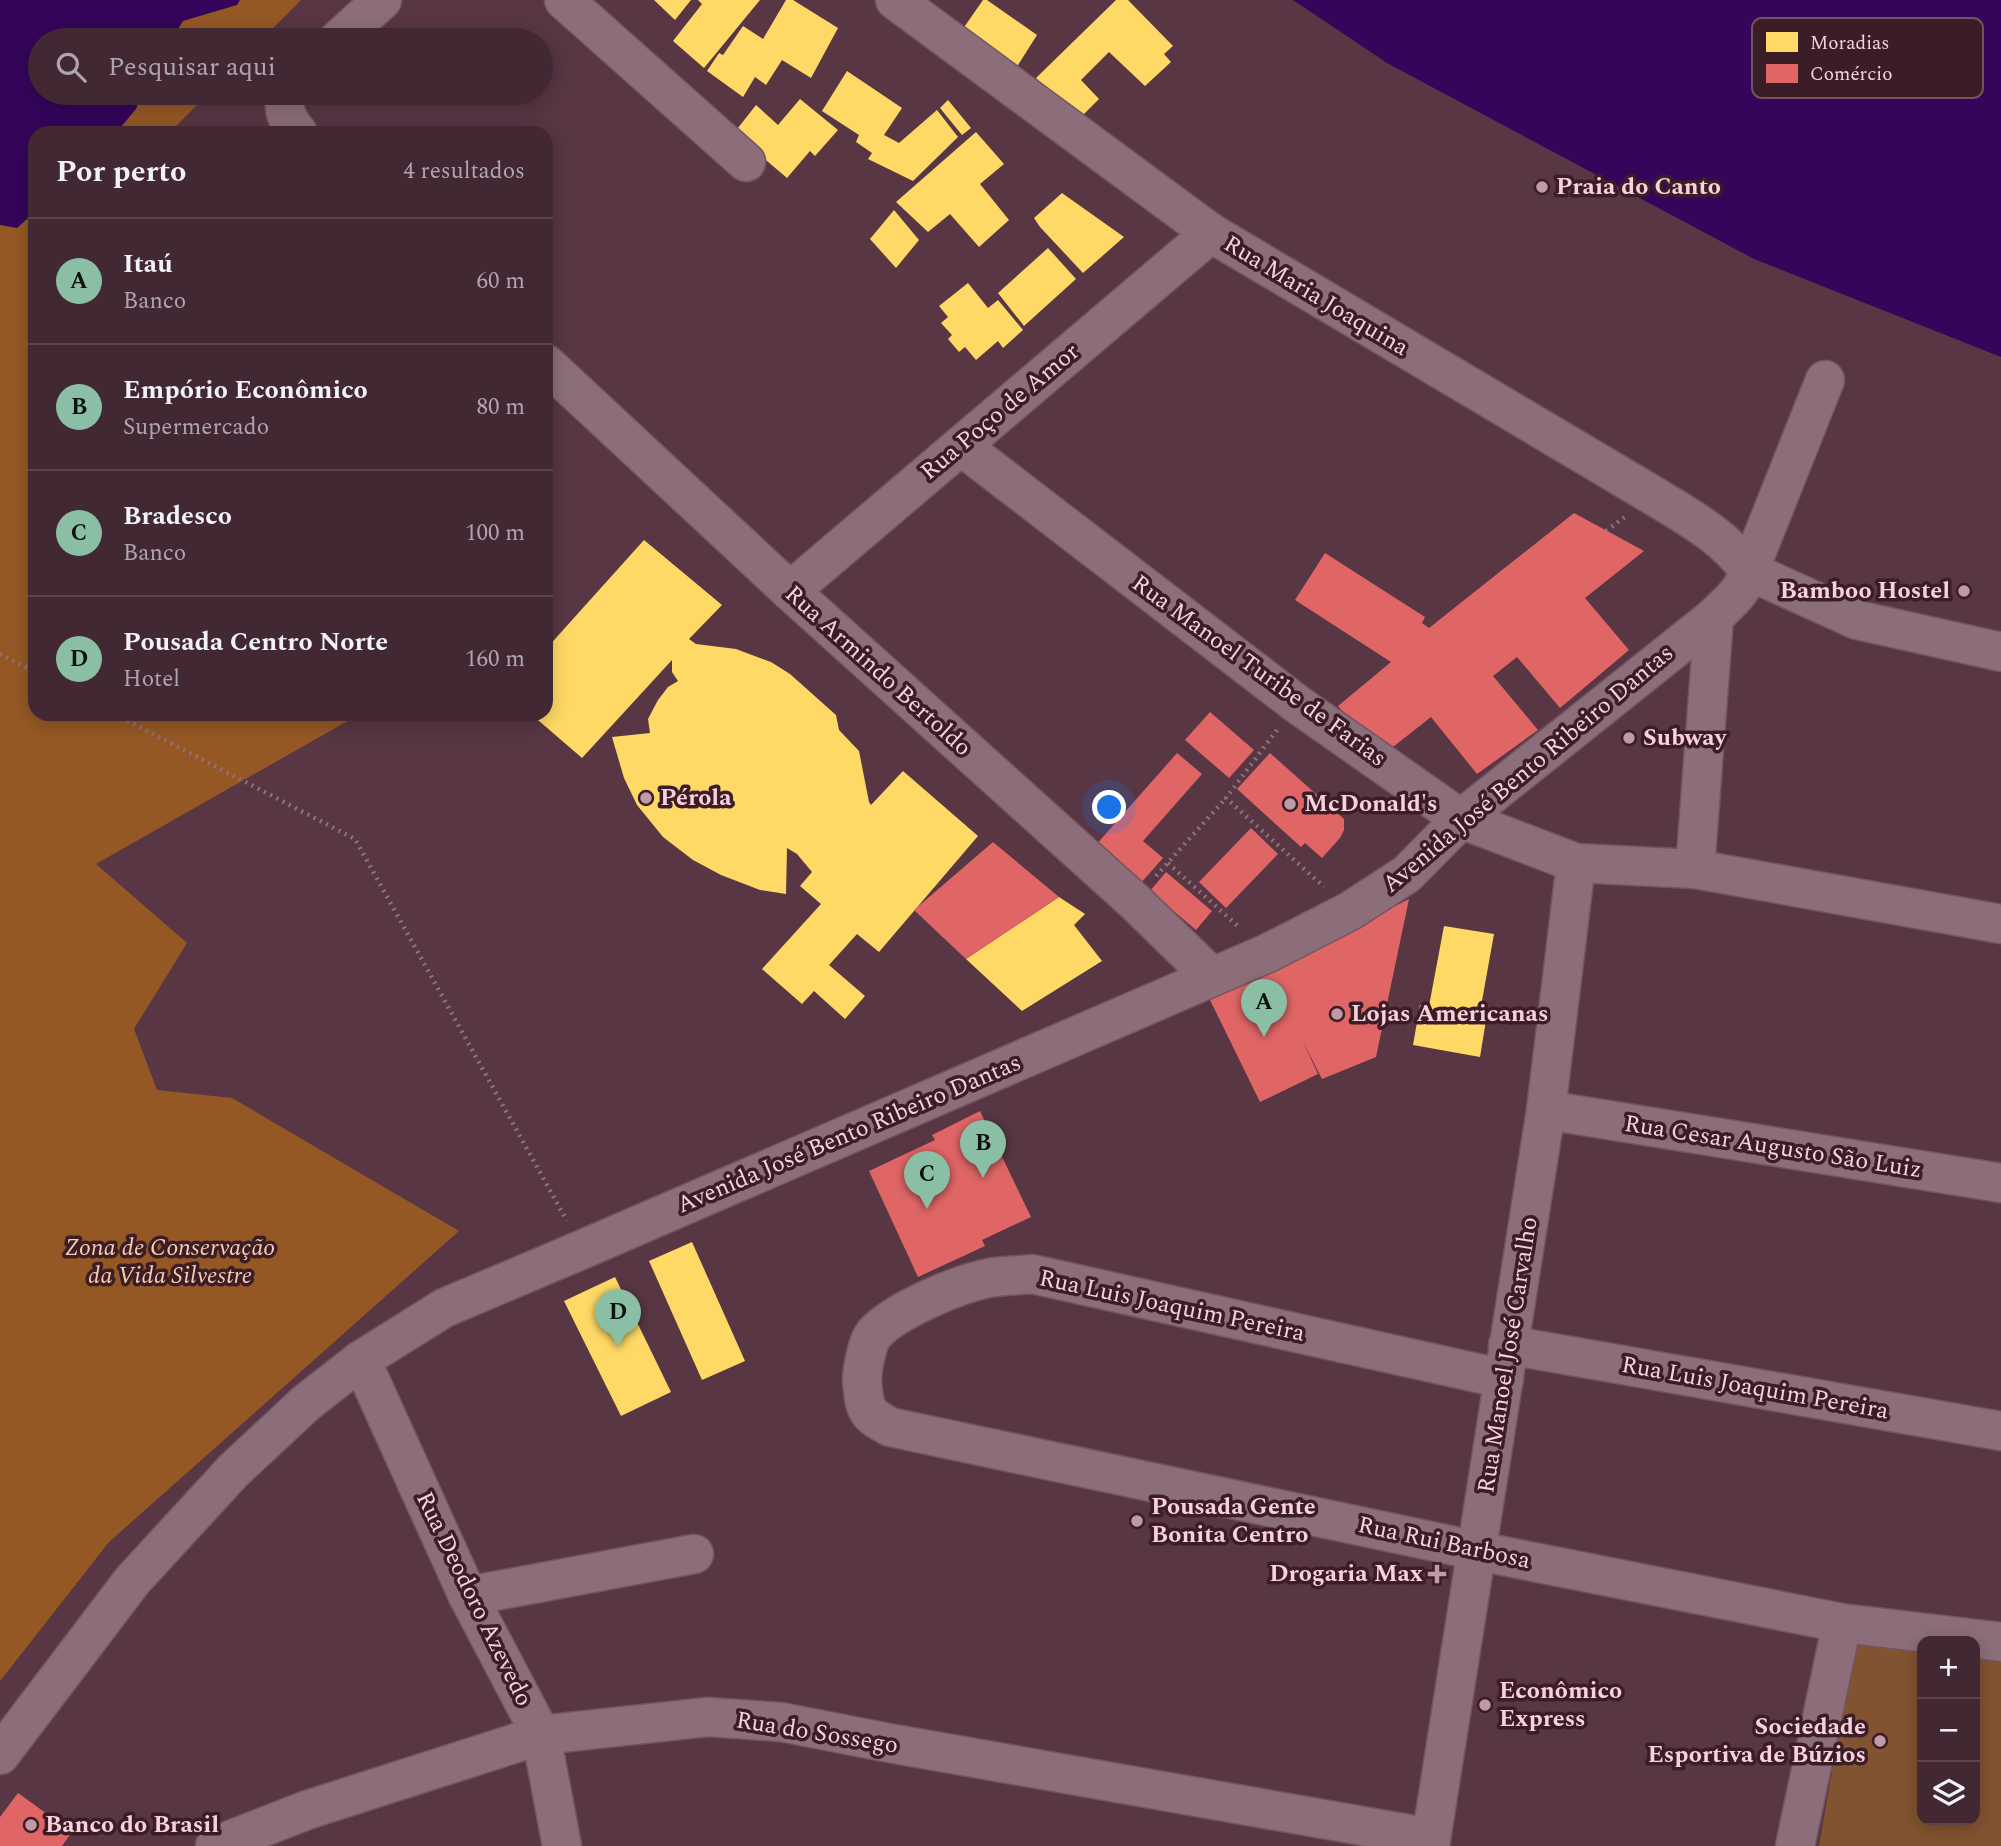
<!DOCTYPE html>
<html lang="pt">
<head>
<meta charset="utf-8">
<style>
	body { margin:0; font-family:Spectral,serif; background:#4c343f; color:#f1f3f6 }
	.controls { position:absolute; right:21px; bottom:21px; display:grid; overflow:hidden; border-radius:14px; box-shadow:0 4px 18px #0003 }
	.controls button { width:63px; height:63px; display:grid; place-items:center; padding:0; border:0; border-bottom:2px solid #5a444e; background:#422833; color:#f1f3f6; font:35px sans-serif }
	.you { position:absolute; left:1110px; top:808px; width:24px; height:24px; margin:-18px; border:5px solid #fff; border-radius:50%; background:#1a73e8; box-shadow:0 0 0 10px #1a73e833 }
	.badge { display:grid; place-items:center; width:46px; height:46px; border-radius:50%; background:#8abfa5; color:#111; font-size:23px; font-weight:700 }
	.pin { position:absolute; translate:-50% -58px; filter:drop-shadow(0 2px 4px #0008) }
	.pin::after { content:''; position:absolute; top:37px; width:24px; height:21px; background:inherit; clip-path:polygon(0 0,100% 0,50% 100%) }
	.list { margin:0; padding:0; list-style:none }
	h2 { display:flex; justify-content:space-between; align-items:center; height:91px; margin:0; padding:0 28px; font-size:30px }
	h2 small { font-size:23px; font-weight:400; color:#aea6ac }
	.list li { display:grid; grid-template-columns:46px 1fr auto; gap:21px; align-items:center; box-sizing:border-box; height:126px; padding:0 28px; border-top:2px solid #5a444e }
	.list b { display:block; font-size:26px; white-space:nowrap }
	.list p { margin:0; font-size:23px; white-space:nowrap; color:#aea6ac }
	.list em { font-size:23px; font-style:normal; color:#aea6ac }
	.icon { flex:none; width:38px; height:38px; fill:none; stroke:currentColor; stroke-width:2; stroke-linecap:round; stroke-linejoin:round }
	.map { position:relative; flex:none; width:2001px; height:1846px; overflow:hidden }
	.search { position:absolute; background:#422833; box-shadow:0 4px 18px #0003; left:28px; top:28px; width:525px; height:77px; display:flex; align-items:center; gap:18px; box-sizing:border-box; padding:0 24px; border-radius:38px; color:#aea6ac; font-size:26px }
	.panel { position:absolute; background:#422833; box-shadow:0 4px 18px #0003; left:28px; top:126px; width:525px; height:595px; border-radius:21px }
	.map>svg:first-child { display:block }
	.green { fill:#825330 }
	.forest { fill:#955825 }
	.water { fill:#34055b }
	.homes { fill:#ffd966 }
	.shops { fill:#e06666 }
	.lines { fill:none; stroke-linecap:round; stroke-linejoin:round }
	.minor-casing { stroke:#745460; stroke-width:41 }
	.path { stroke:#8e737d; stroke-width:4.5; stroke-dasharray:2 5; stroke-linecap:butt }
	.minor { stroke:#8b6e79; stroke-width:38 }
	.poi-dot { fill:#c19aa7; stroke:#3a1d27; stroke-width:2.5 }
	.labels { text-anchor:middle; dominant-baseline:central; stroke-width:7; stroke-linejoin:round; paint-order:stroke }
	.poi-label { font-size:24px; font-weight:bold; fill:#f9d0dc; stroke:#3a1d27; text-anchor:start }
	.street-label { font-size:24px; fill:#f9d0dc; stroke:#3a1d27 }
	.park-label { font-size:24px; font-style:italic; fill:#facdab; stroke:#3a1d27 }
	.key { fill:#3a1d27; stroke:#73535d; stroke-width:2 }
	.key-label { font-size:19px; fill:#f9d0dc }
</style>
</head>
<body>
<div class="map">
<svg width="2001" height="1846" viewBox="0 0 2001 1846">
	<rect width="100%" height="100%" fill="#583644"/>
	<path class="green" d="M1855,1639l67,10v171h53v-162l26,4v184h-182z"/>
	<path class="forest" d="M0,0h301l-40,40h-221v53h169l-38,38 2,2h-138v581h325l-264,150 91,79 -53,86 23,61 75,8 227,133 -350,311 -109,139z"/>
	<g class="water">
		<path d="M0,0h240l-3,5 -54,16 -12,19h-131v53h103l-7,16 -20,24h-81v79l-18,16 -17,-3z"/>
		<path d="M1293,0h708v357l-247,-98 -367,-196z"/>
	</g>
	<g class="homes">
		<path d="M654,0h37l-16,20z"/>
		<path d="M698,0h62l-56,68 -31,-27 29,-37z"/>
		<path d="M786,0h7l45,28 -27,50 -29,-18 -16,25 -11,-8 -12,20 -36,-26 12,-18 4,2 20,-29 20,13z"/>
		<path d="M983,0h4l50,35 -29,46 -48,-48z"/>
		<path d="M1116,0h12l45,46 -9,8 7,8 -26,24 -36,-34 -28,28 18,19 -22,22 -41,-43z"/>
		<path d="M847,71l55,37 -18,27 15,8 38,-33 21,27 -45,44 -45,-22 4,-6 -16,-11 3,-7 -37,-24z"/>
		<path d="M800,99l38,31 -23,26 -5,-5 -23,27 -53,-45 22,-28 22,20z"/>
		<path d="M948,100l23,28 -9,7 -22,-27z"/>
		<path d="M976,132l28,32 -24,20 29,36 -30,27 -29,-33 -22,18 -32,-30z"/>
		<path d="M1062,193l62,44 -41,36 -43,-46 -6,-9z"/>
		<path d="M894,210l25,30 -23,28 -26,-29z"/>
		<path d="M1048,248l28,31 -52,47 -26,-33z"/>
		<path d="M968,283l20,25 10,-8 25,30 -20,18 -5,-7 -22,19 -11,-13 -6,5 -11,-13 4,-4 -11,-12 7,-6 -9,-11z"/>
		<path d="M644,540l78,65 -33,34 7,5 40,5 35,13 19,12 46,41 3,15 20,21 10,51 2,3 32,-34 75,65 -99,116 -22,-18 -28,31 36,31 -20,23 -31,-28 -12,13 -40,-35 59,-65 -21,-18 12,-14 -15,-18 -10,-6 -1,46 -26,-4 -39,-15 -28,-15 -30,-23 -26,-32 -13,-27 -12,-41 38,-4 -2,-14 10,-19 10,-13 10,-6 -6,-9v-12l-90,98 -51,-44h15v-65z"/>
		<path d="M1059,897l26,17 -11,11 28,36 -80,50 -56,-52z"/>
		<path d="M1444,926l50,8 -14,78 7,2 -7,43 -67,-12 7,-40 9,1z"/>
		<path d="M692,1242l53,119 -43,19 -53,-119z"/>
		<path d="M615,1277l56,115 -50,24 -57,-115z"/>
	</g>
	<g class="shops">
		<path d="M1574,513l70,38 -59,47 44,52 -69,58 -43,-51 -24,19 45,54 -61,44 -46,-57 -38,30 -32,-14 -23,-27 53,-44 -96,-62 30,-47 100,64 -3,6 7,5z"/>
		<path d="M1210,712l44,38 -25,28 -44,-38z"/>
		<path d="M1177,753l25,21 -59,67 20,17 -24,27 -44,-39z"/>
		<path d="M1270,753l74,66v11l-4,8 -18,20 -17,-15 -4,4 -64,-58z"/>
		<path d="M1251,828l27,26 -52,54 -27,-26z"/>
		<path d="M993,842l66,55 -93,62 -52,-49z"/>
		<path d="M1166,872l46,39 -16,19 -46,-39z"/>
		<path d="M1409,899l-33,158 -54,22 -20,-39 16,34 -58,28 -50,-102z"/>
		<path d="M980,1111l51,106 -49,23 3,6 -67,31 -49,-106 66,-31 -3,-5z"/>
		<path d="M18,1793l54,39 -10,14h-62v-29z"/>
	</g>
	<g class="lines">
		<defs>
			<g id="minor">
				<path d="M564,0l182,162"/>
				<path d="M895,0l316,233 443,263c34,21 72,41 95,75"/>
				<path d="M338,40l44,-40"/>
				<path d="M288,93c-8,15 0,28 10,40"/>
				<path d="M546,364l244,227 344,310 78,76"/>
				<path d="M961,446l336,258 164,115 115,44 119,6 306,55"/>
				<path d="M1749,571l108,49 144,32"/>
				<path d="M790,591l421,-358"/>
				<path d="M1695,869l19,-252"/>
				<path d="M1546,1110l455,73"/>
				<path d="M1508,1345l493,86"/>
				<path d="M361,1360l107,236 73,139 21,111"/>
				<path d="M1504,1379l-472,-105c-14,2 -29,1 -43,4 -31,6 -95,33 -115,56 -7,8 -12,36 -12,47 3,28 2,32 28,46l588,124 364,72 159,19"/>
				<path d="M468,1596l226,-42"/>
				<path d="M0,1755l132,-174 101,-110 73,-68 55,-43 83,-52 137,-58 687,-297 82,-42 57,-37 54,-55 253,-202c14,-14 30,-26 35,-46l76,-191"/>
				<path d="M215,1846l92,-36 234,-75 167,-18 73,5 108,21 542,95"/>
				<path d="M1430,1846l116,-736 30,-247"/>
				<path d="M1795,1846l47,-223"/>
			</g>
		</defs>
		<use href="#minor" class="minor-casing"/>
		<g class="path">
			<path d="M1606,531l19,-14"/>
			<path d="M0,654l35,18"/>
			<path d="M115,714l240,125 212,382"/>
			<path d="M1277,730l-51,68 98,89"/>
			<path d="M1168,863l72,65"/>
			<path d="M1156,876l70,-78"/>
		</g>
		<use href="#minor" class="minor"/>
	</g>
	<g class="poi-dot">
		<circle cx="1542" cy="187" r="7"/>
		<circle cx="1964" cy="591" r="7"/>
		<circle cx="1629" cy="738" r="7"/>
		<circle cx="646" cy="798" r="7"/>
		<circle cx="1290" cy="804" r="7"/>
		<circle cx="1337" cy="1014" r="7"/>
		<circle cx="1137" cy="1521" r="7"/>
		<path d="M1433.5 1563.5h7v7h7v7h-7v7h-7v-7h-7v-7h7z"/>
		<circle cx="1485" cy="1705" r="7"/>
		<circle cx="1880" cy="1741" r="7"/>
		<circle cx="31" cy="1825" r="7"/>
	</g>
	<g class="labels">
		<g class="poi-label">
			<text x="1556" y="187">Praia do Canto</text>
			<text x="1950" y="591" text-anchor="end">Bamboo Hostel</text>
			<text x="1643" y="738">Subway</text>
			<text x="660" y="798">Pérola</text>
			<text x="1304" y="804">McDonald's</text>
			<text x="1351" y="1014">Lojas Americanas</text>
			<text x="1151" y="1507">Pousada Gente<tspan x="1151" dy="28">Bonita Centro</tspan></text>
			<text x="1423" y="1574" text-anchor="end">Drogaria Max</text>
			<text x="1499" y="1691">Econômico<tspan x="1499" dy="28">Express</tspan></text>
			<text x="1866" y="1727" text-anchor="end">Sociedade<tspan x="1866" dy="28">Esportiva de Búzios</tspan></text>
			<text x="45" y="1825">Banco do Brasil</text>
		</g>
		<g class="street-label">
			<text transform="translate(1316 296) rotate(31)">Rua Maria Joaquina</text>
			<text transform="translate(1000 412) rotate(-40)">Rua Poço de Amor</text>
			<text transform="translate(878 671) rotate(42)">Rua Armindo Bertoldo</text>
			<text transform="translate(1259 671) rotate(36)">Rua Manoel Turibe de Farias</text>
			<text transform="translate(1528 769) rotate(-40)">Avenida José Bento Ribeiro Dantas</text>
			<text transform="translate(849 1134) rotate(-23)">Avenida José Bento Ribeiro Dantas</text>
			<text transform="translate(1773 1147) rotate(9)">Rua Cesar Augusto São Luiz</text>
			<text transform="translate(1172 1306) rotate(12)">Rua Luis Joaquim Pereira</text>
			<text transform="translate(1508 1355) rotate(-81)">Rua Manoel José Carvalho</text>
			<text transform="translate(1755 1388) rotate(10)">Rua Luis Joaquim Pereira</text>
			<text transform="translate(1444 1543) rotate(12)">Rua Rui Barbosa</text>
			<text transform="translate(474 1599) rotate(64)">Rua Deodoro Azevedo</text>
			<text transform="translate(817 1733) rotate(9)">Rua do Sossego</text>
		</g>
		<g class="park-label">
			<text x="170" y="1248">Zona de Conservação<tspan x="170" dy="28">da Vida Silvestre</tspan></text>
		</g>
	</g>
	<rect x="1752" y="18" width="231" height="80" rx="10" class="key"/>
	<rect x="1766" y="32" width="32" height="20" fill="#ffd966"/>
	<rect x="1766" y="64" width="32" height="19" fill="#e06666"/>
	<g class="key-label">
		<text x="1810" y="49">Moradias</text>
		<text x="1810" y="80">Comércio</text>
	</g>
</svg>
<div class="controls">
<button>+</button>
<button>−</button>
<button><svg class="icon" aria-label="layers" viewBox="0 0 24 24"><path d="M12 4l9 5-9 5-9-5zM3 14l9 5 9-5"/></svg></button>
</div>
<div class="you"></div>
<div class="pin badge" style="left:1264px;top:1037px">A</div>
<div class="pin badge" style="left:983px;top:1178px">B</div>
<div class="pin badge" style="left:927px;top:1209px">C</div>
<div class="pin badge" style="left:618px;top:1347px">D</div>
<div class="search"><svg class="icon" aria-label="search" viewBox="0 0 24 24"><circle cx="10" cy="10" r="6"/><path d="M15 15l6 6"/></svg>Pesquisar aqui</div>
<section class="panel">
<h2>Por perto<small>4 resultados</small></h2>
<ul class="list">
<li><span class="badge">A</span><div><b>Itaú</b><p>Banco</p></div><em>60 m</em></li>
<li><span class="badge">B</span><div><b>Empório Econômico</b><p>Supermercado</p></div><em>80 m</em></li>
<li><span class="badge">C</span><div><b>Bradesco</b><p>Banco</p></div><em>100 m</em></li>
<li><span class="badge">D</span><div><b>Pousada Centro Norte</b><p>Hotel</p></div><em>160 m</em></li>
</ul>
</section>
</div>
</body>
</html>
